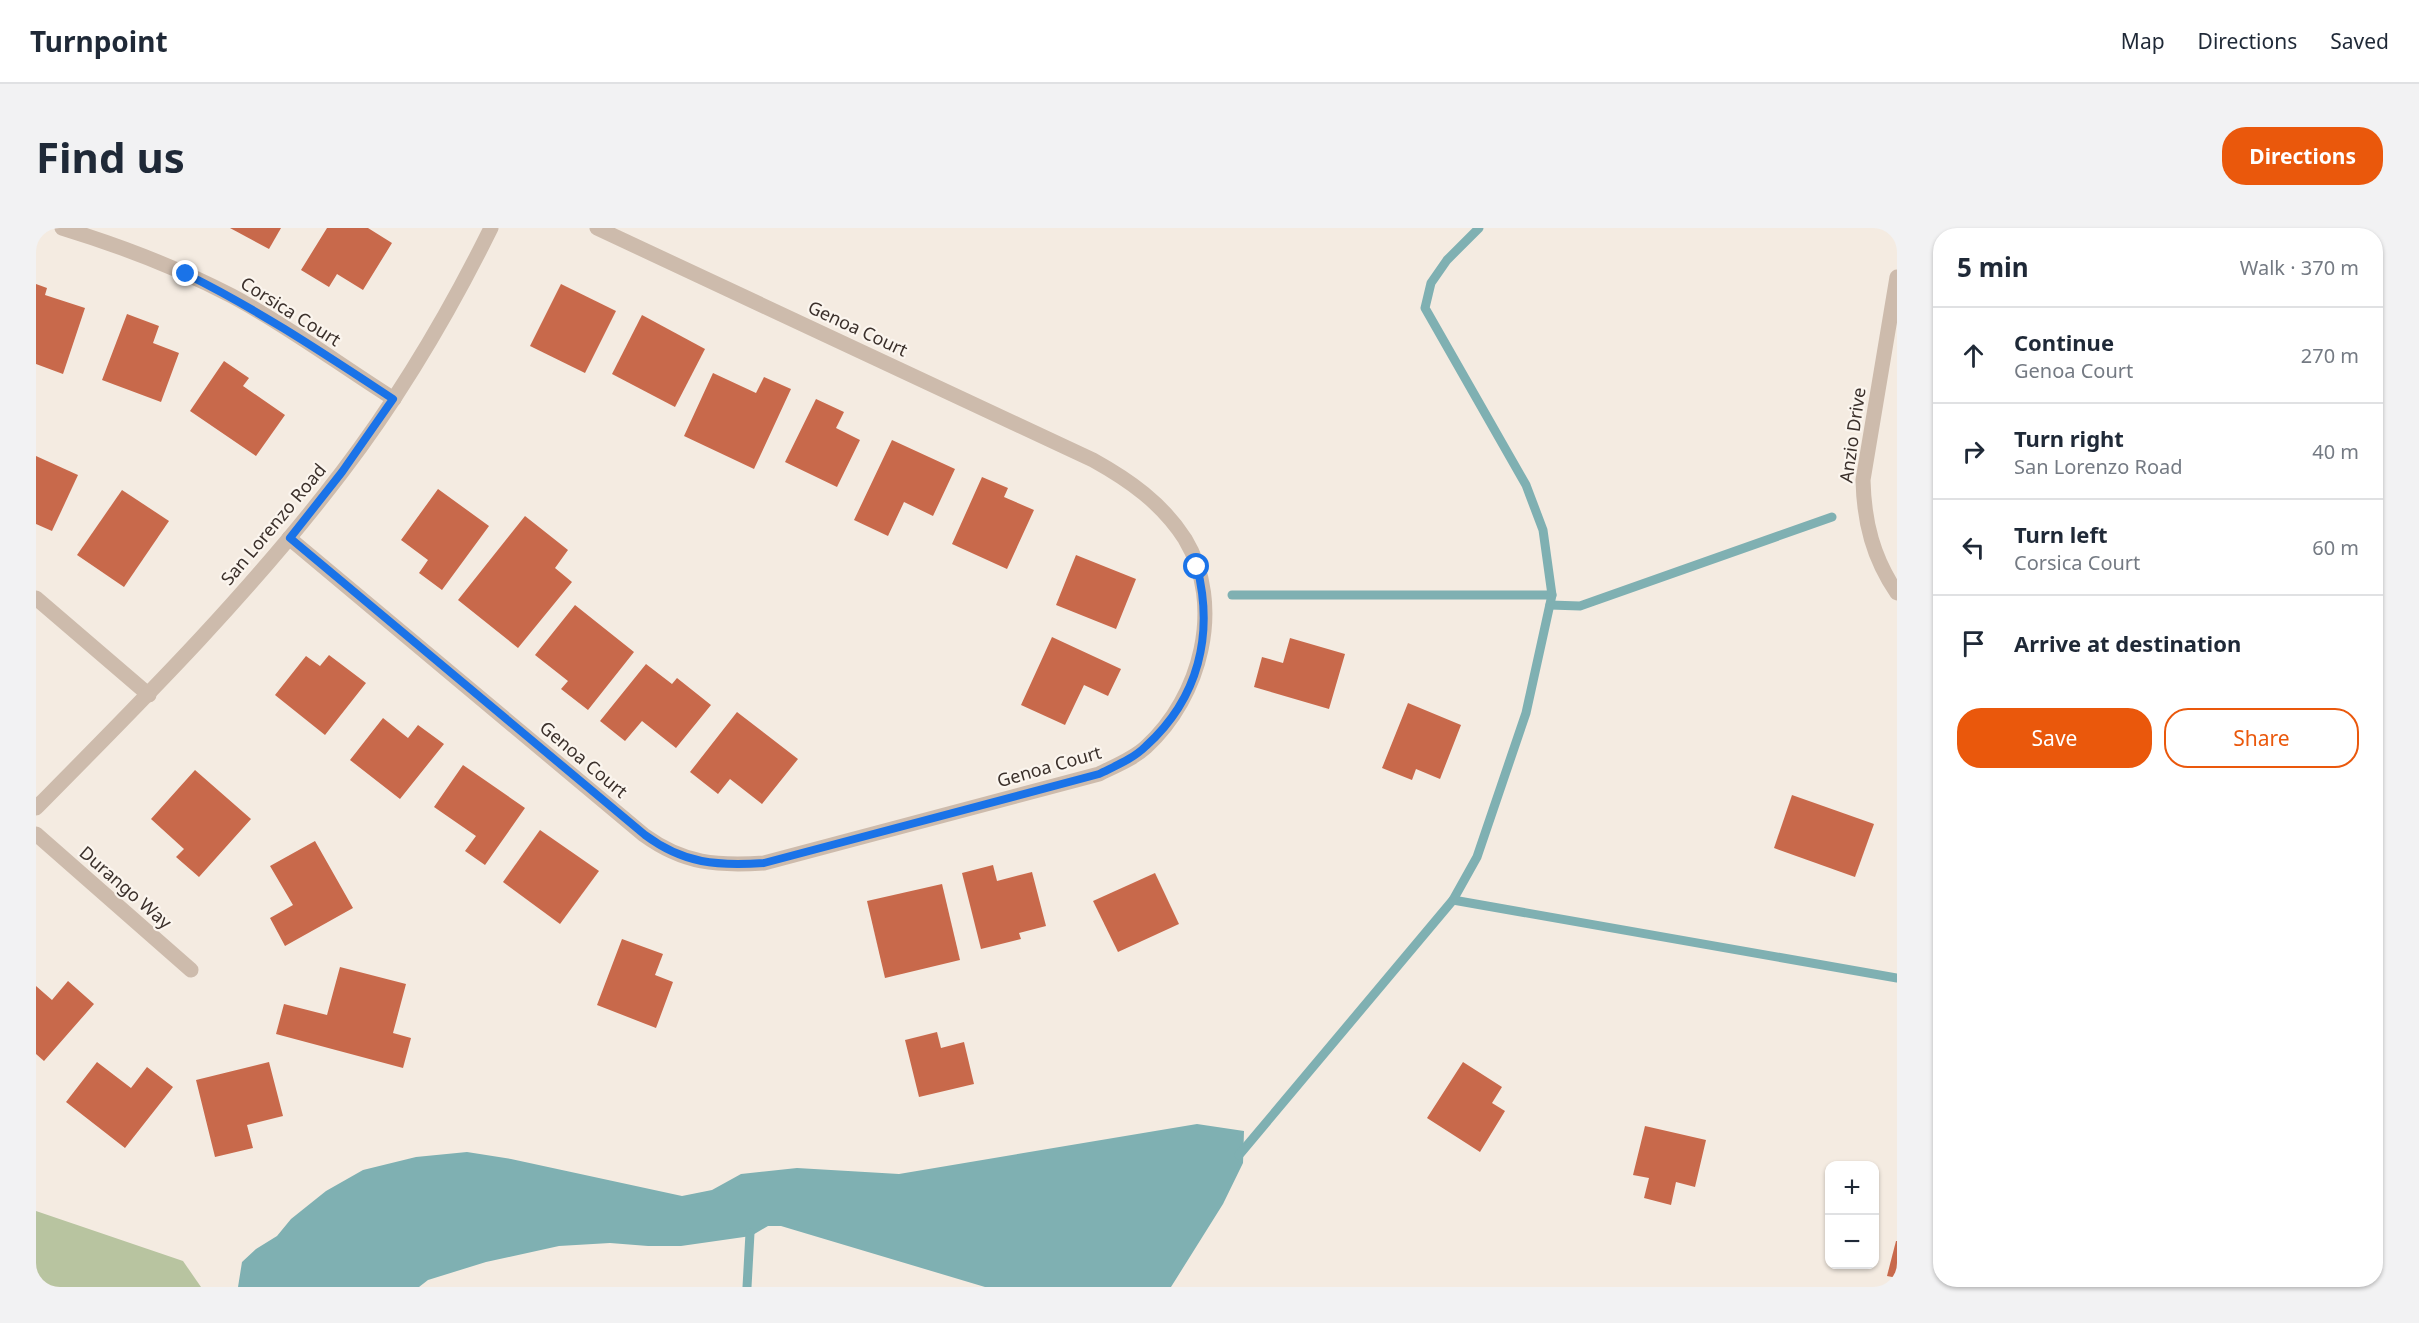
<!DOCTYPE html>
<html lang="en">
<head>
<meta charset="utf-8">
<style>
	body { margin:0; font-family:"Noto Sans",sans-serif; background:#f2f2f3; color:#1f2937 }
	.controls { position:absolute; right:18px; bottom:18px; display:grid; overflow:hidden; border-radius:12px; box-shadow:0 2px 4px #0004 }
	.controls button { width:54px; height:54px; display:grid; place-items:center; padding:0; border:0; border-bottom:2px solid #e0e1e3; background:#fff; color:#1f2937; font:30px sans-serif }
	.stop { position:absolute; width:18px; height:18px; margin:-14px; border:4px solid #1a73e8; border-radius:50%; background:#fff }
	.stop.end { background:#1a73e8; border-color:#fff; box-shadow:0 2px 6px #0008 }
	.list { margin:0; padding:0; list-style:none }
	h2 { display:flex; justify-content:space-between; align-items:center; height:78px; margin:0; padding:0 24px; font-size:26px }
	h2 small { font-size:20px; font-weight:400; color:#747a83 }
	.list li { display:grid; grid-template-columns:39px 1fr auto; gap:18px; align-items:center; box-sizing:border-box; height:96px; padding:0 24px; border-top:2px solid #e0e1e3 }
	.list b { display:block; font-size:22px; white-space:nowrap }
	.list p { margin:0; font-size:20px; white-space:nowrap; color:#747a83 }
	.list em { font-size:20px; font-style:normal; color:#747a83 }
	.actions { display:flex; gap:12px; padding:18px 24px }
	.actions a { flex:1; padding:14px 0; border:2px solid #ea580c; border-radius:24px; text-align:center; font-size:21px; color:#ea580c }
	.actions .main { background:#ea580c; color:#fff }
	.icon { flex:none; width:33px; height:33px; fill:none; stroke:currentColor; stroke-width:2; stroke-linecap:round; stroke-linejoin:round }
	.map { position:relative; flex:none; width:1861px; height:1059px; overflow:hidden; border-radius:24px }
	header { display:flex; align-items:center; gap:36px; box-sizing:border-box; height:84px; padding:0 30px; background:#fff; border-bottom:2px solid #e0e1e3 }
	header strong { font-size:28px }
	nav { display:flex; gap:33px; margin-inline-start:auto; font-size:21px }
	.intro { display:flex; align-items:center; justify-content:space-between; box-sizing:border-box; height:144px; padding:0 36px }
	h1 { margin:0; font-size:42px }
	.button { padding:15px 27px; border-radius:24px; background:#ea580c; color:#fff; font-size:21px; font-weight:700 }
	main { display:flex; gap:36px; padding:0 36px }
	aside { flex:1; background:#fff; border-radius:24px; box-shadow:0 2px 4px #0004 }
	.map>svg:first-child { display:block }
	.green { fill:#b8c4a0 }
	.water { fill:#7fb0b2 }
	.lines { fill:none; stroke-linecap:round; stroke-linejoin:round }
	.stream { stroke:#7fb0b2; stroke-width:9 }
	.building { fill:#c8694b }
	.minor { stroke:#cdbbac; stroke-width:15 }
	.route { stroke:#1a73e8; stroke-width:8 }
	.labels { text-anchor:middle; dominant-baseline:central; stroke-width:4.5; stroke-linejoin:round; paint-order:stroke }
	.street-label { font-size:18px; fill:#3b302b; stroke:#fbf5ee }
</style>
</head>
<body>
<header>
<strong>Turnpoint</strong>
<nav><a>Map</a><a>Directions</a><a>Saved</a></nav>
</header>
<div class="intro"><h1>Find us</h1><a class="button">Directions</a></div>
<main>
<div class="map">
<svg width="1861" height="1059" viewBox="0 0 1861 1059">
	<rect width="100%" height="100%" fill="#f4ebe1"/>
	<path class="green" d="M0,983l147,50 18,26h-165z"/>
	<path class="water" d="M1161,896l47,7 -1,32 -20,41 -52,83h-186l-204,-61h-13l-17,10 -70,10h-33l-38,-3 -51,3 -73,16 -58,18 -9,7h-181l4,-25 14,-13 21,-13 14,-17 35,-28 37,-21 53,-13 51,-5 44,7 171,37 30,-6 29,-16 56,-6 102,6z"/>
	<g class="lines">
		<g class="stream">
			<path d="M1196,367h320"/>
			<path d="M1514,377l30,1 252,-89"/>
			<path d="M1417,672l444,78"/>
			<path d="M1203,927l214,-255 24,-43 49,-144 26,-118 -9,-65 -17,-45 -101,-177 6,-25 16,-23 32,-32"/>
			<path d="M711,1059l3,-54"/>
		</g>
	</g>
	<g class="building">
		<path d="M194,0h51l-12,21z"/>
		<path d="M291,0h41l24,15 -29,47 -26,-16 -8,13 -28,-17z"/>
		<path d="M0,56l11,4 -2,7 40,13 -22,66 -27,-10z"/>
		<path d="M525,56l55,27 -31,62 -55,-27z"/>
		<path d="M91,86l32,12 -6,17 26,10 -18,49 -59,-22z"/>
		<path d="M606,87l63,34 -30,58 -63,-33z"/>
		<path d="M188,133l25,17 -6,8 42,29 -29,41 -66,-45z"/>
		<path d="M677,145l43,20 8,-16 27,12 -37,80 -70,-33z"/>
		<path d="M780,171l28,13 -8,16 24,12 -23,47 -52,-25z"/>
		<path d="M856,212l63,29 -22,47 -29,-14 -16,34 -34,-16z"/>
		<path d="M0,228l42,19 -26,56 -16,-7z"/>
		<path d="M946,249l26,11 -4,9 30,13 -27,59 -55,-25z"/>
		<path d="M402,261l51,37 -47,64 -23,-17 9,-13 -27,-20z"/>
		<path d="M86,262l47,31 -45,66 -47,-32z"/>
		<path d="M489,288l43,34 -13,18 17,14 -54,66 -60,-48z"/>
		<path d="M1040,327l60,24 -20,50 -60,-24z"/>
		<path d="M539,377l59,47 -46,58 -27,-21 7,-8 -33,-26z"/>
		<path d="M1016,409l69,32 -13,27 -24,-11 -19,40 -44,-20z"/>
		<path d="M1254,410l55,16 -16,55 -75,-22 8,-30 21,6z"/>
		<path d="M293,427l37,28 -41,52 -50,-40 31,-39 14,10z"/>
		<path d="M610,436l26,20 5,-6 34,27 -35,43 -34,-27 -17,20 -25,-20z"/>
		<path d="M1372,475l53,22 -21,54 -24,-10 -4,11 -30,-12z"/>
		<path d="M701,484l61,47 -36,45 -32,-25 -12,15 -28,-22z"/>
		<path d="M347,490l25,20 10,-13 26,19 -44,55 -50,-39z"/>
		<path d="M427,537l62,43 -40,57 -20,-14 11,-15 -42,-29z"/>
		<path d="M159,542l56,49 -52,58 -23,-20 8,-8 -33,-30z"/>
		<path d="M1756,567l82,29 -19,53 -81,-29z"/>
		<path d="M504,602l59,41 -39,53 -57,-42z"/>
		<path d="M279,613l38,67 -68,38 -15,-28 23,-13 -23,-39z"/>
		<path d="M957,637l4,16 35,-9 14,54 -27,7 2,6 -40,10 -19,-76z"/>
		<path d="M1119,645l24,51 -61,28 -25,-51z"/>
		<path d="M906,656l18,76 -75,18 -18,-77z"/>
		<path d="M586,711l41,15 -8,21 18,7 -17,46 -59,-23z"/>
		<path d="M304,739l66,17 -13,49 18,5 -8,30 -127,-34 8,-30 43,11z"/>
		<path d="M32,753l26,23 -50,57 -8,-7v-68l16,14z"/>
		<path d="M901,804l4,16 23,-6 10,42 -55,13 -14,-57z"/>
		<path d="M61,834l34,26 16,-21 26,20 -48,61 -59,-46z"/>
		<path d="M233,834l14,54 -36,9 6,23 -38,9 -19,-77z"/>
		<path d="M1427,834l39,25 -10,16 13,8 -25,41 -53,-34z"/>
		<path d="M1609,898l61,14 -11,47 -19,-5 -5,23 -27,-7 5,-20 -16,-3z"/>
		<path d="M1860,1013h1v37l-10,-2z"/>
	</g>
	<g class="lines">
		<g class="minor">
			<path d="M26,0c59,18 116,40 170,68 56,30 108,69 162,103"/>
			<path d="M1861,49l-34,203c1,42 10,78 34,113"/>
			<path d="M253,310l355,297c40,29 73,31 120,28l335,-89c16,-8 34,-15 47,-27 55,-50 79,-142 39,-208 -23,-36 -56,-59 -92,-79l-496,-232"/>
			<path d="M0,370l113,97"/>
			<path d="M0,580c106,-107 214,-215 306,-336 58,-76 107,-159 149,-244"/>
			<path d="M0,606l155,136"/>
		</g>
	</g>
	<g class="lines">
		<path class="route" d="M150,46c73,36 140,81 207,125l-51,73 -52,66 355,297c39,29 72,31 119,28l335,-89c16,-8 34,-15 47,-28 53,-48 68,-112 51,-179"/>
	</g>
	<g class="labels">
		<g class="street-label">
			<text transform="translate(255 83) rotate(32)">Corsica Court</text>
			<text transform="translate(822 100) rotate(25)">Genoa Court</text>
			<text transform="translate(1816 207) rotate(-82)">Anzio Drive</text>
			<text transform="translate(237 296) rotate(-50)">San Lorenzo Road</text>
			<text transform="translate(548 531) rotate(40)">Genoa Court</text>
			<text transform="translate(1013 538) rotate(-16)">Genoa Court</text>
			<text transform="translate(90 659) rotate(41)">Durango Way</text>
		</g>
	</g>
</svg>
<div class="controls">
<button>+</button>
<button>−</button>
</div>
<div class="stop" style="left:1161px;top:339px"></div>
<div class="stop end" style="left:150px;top:46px"></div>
</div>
<aside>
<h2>5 min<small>Walk · 370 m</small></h2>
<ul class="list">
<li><svg class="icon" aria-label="ahead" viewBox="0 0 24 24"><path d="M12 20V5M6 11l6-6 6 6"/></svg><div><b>Continue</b><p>Genoa Court</p></div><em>270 m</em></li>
<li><svg class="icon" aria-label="right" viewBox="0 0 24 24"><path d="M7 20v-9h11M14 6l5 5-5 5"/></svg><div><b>Turn right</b><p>San Lorenzo Road</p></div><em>40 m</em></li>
<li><svg class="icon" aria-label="left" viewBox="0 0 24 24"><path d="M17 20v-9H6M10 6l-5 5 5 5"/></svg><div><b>Turn left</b><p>Corsica Court</p></div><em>60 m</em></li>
<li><svg class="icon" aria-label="arrive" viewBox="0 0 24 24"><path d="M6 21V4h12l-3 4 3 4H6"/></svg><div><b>Arrive at destination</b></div></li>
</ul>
<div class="actions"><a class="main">Save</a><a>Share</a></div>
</aside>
</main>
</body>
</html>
